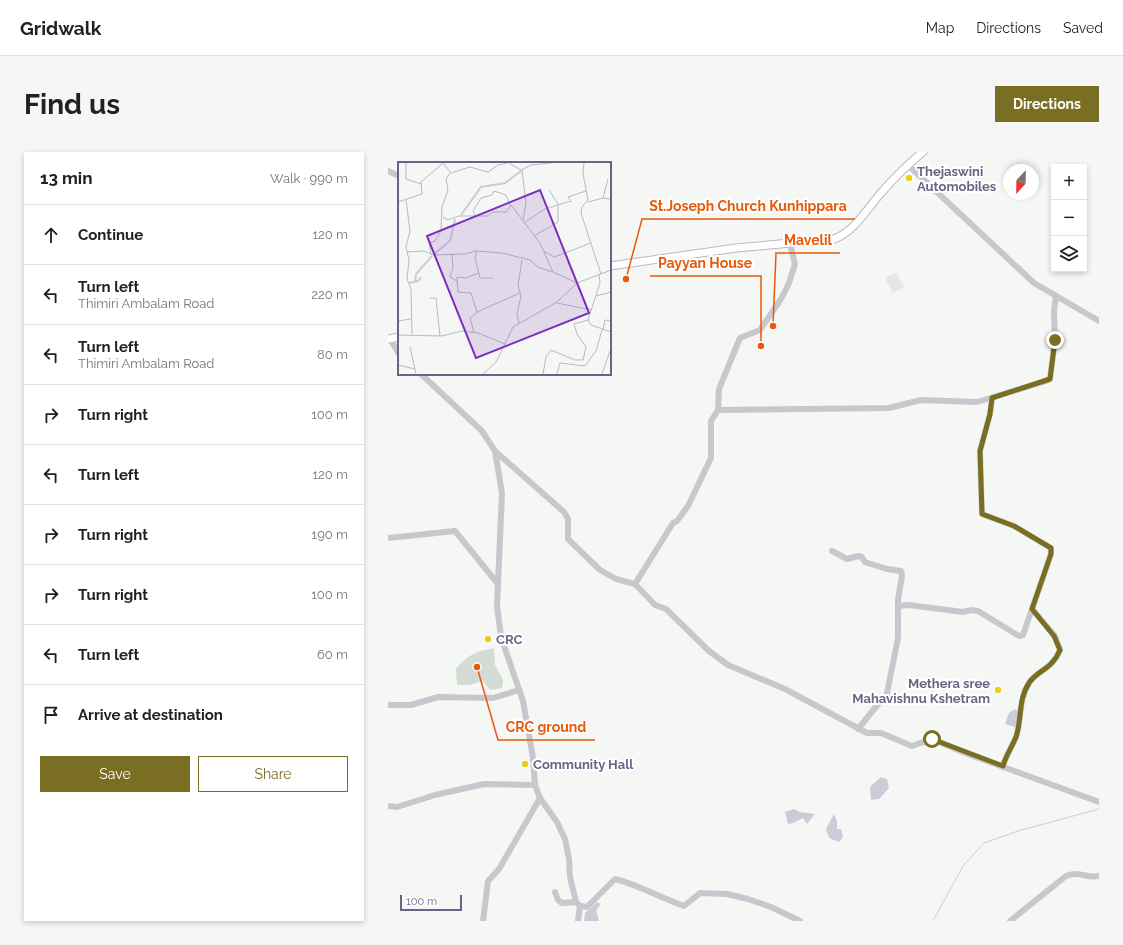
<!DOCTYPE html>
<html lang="en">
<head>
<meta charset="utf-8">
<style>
	body { margin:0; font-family:Raleway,sans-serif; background:#f6f6f6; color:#202124 }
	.controls { position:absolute; right:12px; top:12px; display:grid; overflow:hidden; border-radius:0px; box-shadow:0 2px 6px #0003 }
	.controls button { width:36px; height:36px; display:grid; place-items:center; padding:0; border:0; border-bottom:1px solid #e0e0e0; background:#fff; color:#202124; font:20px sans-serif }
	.compass { position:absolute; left:615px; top:12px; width:36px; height:36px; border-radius:50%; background:#fff; box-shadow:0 2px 6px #0003; rotate:202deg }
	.scale { position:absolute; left:12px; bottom:10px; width:62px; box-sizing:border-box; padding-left:4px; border:2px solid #676585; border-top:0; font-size:11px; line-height:14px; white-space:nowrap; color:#676585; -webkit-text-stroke:3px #fff; paint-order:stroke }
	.stop { position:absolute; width:12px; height:12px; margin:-9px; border:3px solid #7a6e23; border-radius:50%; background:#fff }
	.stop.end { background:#7a6e23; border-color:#fff; box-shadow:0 1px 4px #0008 }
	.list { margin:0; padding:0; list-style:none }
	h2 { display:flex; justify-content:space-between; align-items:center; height:52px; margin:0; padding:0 16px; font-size:17px }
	h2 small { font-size:13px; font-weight:400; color:#757577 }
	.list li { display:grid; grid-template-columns:26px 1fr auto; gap:12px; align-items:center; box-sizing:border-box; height:60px; padding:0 16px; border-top:1px solid #e0e0e0 }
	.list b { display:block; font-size:15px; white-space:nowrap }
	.list p { margin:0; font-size:13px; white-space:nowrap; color:#757577 }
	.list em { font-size:13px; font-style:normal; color:#757577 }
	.actions { display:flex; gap:8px; padding:12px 16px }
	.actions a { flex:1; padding:9px 0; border:1px solid #7a6e23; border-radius:0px; text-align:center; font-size:14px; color:#7a6e23 }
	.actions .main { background:#7a6e23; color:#fff }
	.icon { flex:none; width:22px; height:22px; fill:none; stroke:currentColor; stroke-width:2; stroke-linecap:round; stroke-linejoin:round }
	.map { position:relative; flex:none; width:711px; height:769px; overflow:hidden; border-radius:0px }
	header { display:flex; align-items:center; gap:24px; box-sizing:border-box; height:56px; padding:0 20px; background:#fff; border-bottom:1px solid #e0e0e0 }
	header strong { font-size:19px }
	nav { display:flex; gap:22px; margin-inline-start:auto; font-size:14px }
	.intro { display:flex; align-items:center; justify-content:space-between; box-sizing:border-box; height:96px; padding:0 24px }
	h1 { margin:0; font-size:28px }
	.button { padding:10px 18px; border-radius:0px; background:#7a6e23; color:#fff; font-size:14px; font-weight:700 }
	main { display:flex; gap:24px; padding:0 24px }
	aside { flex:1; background:#fff; border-radius:0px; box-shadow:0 2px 6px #0003 }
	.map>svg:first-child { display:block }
	.built { fill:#e5e7e6 }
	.green { fill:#d2dcd5 }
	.water { fill:#cbccd7 }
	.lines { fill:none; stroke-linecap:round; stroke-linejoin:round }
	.stream { stroke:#cbccd7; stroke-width:1 }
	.major-casing { stroke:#bab9c0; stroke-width:9 }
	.minor { stroke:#c7c7cd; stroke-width:6 }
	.major { stroke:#fff; stroke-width:7 }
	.route { stroke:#7a6e23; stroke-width:5 }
	.poi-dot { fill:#e9cd21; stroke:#fff; stroke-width:1.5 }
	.labels { text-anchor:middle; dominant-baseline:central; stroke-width:4; stroke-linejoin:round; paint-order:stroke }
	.poi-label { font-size:13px; font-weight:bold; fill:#676585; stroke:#fff; text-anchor:start }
	.inset-river { fill:none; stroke:#cbccd7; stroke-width:2 }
	.inset-road { fill:none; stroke:#b8b9c4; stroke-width:1 }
	.view { fill:#7b2cbf; fill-opacity:0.15; stroke:#7b2cbf; stroke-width:2 }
	.inset-edge { fill:none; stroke:#676585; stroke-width:2 }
	.leader { fill:none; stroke:#e8590c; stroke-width:1.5 }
	.callout-dot { fill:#e8590c; stroke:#fff; stroke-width:1.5 }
	.callout-label { font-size:14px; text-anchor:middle; font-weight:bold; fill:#e8590c; stroke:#fff; stroke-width:4; stroke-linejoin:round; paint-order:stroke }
</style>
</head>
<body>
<header>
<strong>Gridwalk</strong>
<nav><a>Map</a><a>Directions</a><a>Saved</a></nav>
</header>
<div class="intro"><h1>Find us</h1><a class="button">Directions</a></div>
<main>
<aside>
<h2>13 min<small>Walk · 990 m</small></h2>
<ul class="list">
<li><svg class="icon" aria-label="ahead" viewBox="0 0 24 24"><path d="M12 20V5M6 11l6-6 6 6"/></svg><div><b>Continue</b></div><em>120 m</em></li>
<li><svg class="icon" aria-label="left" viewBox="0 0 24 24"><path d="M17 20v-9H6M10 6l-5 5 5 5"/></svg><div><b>Turn left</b><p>Thimiri Ambalam Road</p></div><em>220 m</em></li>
<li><svg class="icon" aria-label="left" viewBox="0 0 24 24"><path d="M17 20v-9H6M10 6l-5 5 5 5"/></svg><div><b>Turn left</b><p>Thimiri Ambalam Road</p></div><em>80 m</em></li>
<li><svg class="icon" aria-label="right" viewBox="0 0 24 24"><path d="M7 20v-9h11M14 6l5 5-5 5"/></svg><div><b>Turn right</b></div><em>100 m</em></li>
<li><svg class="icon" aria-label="left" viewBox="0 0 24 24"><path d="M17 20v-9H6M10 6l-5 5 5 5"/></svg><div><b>Turn left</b></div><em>120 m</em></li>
<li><svg class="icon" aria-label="right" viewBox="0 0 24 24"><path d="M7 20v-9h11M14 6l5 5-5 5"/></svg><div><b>Turn right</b></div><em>190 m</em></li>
<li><svg class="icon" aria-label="right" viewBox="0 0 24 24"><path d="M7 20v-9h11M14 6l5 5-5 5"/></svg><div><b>Turn right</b></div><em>100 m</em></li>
<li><svg class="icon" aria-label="left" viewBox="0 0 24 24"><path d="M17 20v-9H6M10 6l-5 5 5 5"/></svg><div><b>Turn left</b></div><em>60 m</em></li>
<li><svg class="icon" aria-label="arrive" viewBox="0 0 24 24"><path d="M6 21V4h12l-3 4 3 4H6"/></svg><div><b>Arrive at destination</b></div></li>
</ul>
<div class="actions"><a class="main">Save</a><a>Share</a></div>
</aside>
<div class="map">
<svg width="711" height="769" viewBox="0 0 711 769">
	<rect width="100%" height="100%" fill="#f4f7f3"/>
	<path class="built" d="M508,120l8,15 -11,6 -8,-15z"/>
	<path class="green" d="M106,496l1,17 8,15 -1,8 -12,2 -7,-9 -13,4h-13l-1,-16c13,-15 19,-17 38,-21z"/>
	<g class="water">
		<path d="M627,557l3,2 1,8 -4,8 -10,-3 4,-11z"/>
		<path d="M493,625l6,2 2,9 -10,11 -8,1 -1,-13z"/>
		<path d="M406,657l6,3 15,2 -8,10 -4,-6 -10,5 -5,1 -3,-12z"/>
		<path d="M446,662l3,7v8h4l2,8 -4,5 -10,-4 -3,-9z"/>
		<path d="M209,750l4,2 -5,6 3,11h-15l1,-8z"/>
	</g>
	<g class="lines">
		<path class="stream" d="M545,769l30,-55 21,-23 34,-12 81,-22"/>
		<defs>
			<g id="major">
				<path d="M222,114l126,-18 98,-9c21,-8 32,-29 47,-46 13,-15 27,-29 42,-41"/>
				<path d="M0,187l11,-2"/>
			</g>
		</defs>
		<use href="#major" class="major-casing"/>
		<g class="minor">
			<path d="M520,13l126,118 65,38"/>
			<path d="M0,19l11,5"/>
			<path d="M2,187l9,15"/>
			<path d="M33,222l61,57 13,20 7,42 -5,113 4,31 22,64 10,57 2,27 5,13 17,24 8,17 4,20 1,18 6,25 4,4 7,1 28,-28c24,6 46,19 69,27l16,-13 27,1 21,5 23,8 29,14"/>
			<path d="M330,258l171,-2 32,-8 56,2 69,-21 4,-2 5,-39 -1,-29 2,-15"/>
			<path d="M107,299l69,61 4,7v20l32,31 16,9 19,5 20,21 11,4 43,42 19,14 57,24 82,44h14l31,13 20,-7 33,14 134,49"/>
			<path d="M0,386l67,-7 43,53"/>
			<path d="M444,399l15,8 11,-3 4,1 3,5 22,7 14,2 1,5 -4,23v39l-12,60 -7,5 -21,26"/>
			<path d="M247,432l38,-61 4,-2 11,-15 23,-48v-37l7,-11 1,-21 21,-51 20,-8 21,-31 8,-16 6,-19 -5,-20"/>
			<path d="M510,454l11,-1 54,7 8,-2 7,1 41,25 4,-1 28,-81v-6l-37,-22 -32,-12 -2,-63 10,-37 2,-16"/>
			<path d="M0,553h23l27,-8 55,1 26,-8"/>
			<path d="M615,614c3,-11 9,-19 13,-29 6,-17 2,-37 13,-54 8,-13 23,-13 31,-33l-5,-14 -23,-27"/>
			<path d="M0,654l9,1 38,-12 49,-11 51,1"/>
			<path d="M167,740l3,8 4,3 14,-1"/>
			<path d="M95,769l5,-40 11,-12 41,-71"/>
			<path d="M190,769l2,-15"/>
			<path d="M622,769l56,-45c15,-6 19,3 33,0"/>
		</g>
		<use href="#major" class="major"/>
	</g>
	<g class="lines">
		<path class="route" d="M544,587l71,27c3,-11 9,-19 13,-29 6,-17 2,-38 13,-54 8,-13 23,-13 31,-33l-6,-14 -22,-27 19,-55v-6l-37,-22 -32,-12 -2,-63 10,-37 2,-16 58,-19 5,-39"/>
	</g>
	<g class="poi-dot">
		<circle cx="521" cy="26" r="4"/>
		<circle cx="100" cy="487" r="4"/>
		<circle cx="610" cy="538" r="4"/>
		<circle cx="137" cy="612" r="4"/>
	</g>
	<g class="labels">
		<g class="poi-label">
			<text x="529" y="19">Thejaswini<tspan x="529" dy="15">Automobiles</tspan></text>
			<text x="108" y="487">CRC</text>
			<text x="602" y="531" text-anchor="end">Methera sree<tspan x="602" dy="15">Mahavishnu Kshetram</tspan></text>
			<text x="145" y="612">Community Hall</text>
		</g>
	</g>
	<g transform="translate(10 10)">
		<rect width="213" height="213" fill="#f4f7f3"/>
		<path class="inset-river" d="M63,53l20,-28 24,-4 16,-12M36,92l16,-13 5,-22M17,120l1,-8 16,-18M11,121l9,-2 3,-4"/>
		<path class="inset-road" d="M8,1v16l15,5M45,1l8,10 19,-6 18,5 10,-7 9,-2M111,1l12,7 10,-5 20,-2M186,1l-1,11 5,26 -6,7 -1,6 20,61M124,8l4,33 -3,17M205,36l5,-19M8,38l4,31 -4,16 3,13 -2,19 4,10 1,45M0,40l24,-8 -1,-12 22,-19M190,40l15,-4 8,1M45,55l5,3 11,-4h28l6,-4h13l5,-7 29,38 13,29 24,11M78,55l-3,-6 8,-13 11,-3 2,-4 12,4 4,10M127,60l20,-13 26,-8 -3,-4 18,-6M136,74l24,-14v-18l-9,-14M79,89l-2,7 5,20h13M146,89l10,6 37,-14M9,90l17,-1 9,4 32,-1 11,-3 26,2 28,7 8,7 14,5M33,92l-2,-11 6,-2 6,-10 1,-24 6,-17 -2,-11 4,-6M54,93l1,13 -3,9 7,4M198,134l15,-4M32,136h6l4,38M159,141l35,7M79,150l-6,-19 -13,-1 -1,-15 9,1 13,-5M190,158l3,5 20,7M0,159l13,-2M121,161l-2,-9 4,-18 -3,-11 4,-25M205,168l2,-10 6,1M76,171l-4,-15 9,-7 41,-18M0,173l44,1 20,-5 16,2 27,11M12,185l6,27M0,203l17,4M85,212l13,-12 17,-35 44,-25 20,-19 34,-13M145,212l3,-17 5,-7 24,10h8l3,-13 -9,-13 -3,-10 14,-4 12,-37 -1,-8M159,212l3,-11 25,3 11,-15 6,-21M204,212l9,-26"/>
		<path class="view" d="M142,28l49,123 -113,45 -49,-122z"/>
		<rect width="213" height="213" class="inset-edge"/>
	</g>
	<path class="leader" d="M238 127L254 67H467M385 174L388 101H452M373 194L373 124H262M89 515L110 588H207"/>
	<g class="callout-dot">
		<circle cx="238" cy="127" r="4"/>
		<circle cx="385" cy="174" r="4"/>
		<circle cx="373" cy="194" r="4"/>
		<circle cx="89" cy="515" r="4"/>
	</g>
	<g class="callout-label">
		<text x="360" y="59">St.Joseph Church Kunhippara</text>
		<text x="420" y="93">Mavelil</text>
		<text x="317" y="116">Payyan House</text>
		<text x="158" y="580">CRC ground</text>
	</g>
</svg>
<div class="controls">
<button>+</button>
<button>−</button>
<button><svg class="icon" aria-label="layers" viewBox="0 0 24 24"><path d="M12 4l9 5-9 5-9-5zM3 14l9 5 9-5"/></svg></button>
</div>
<svg class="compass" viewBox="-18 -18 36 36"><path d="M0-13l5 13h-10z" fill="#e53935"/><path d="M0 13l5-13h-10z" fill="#757577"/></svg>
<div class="scale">100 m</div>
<div class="stop" style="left:544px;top:587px"></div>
<div class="stop end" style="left:667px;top:188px"></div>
</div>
</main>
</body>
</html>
